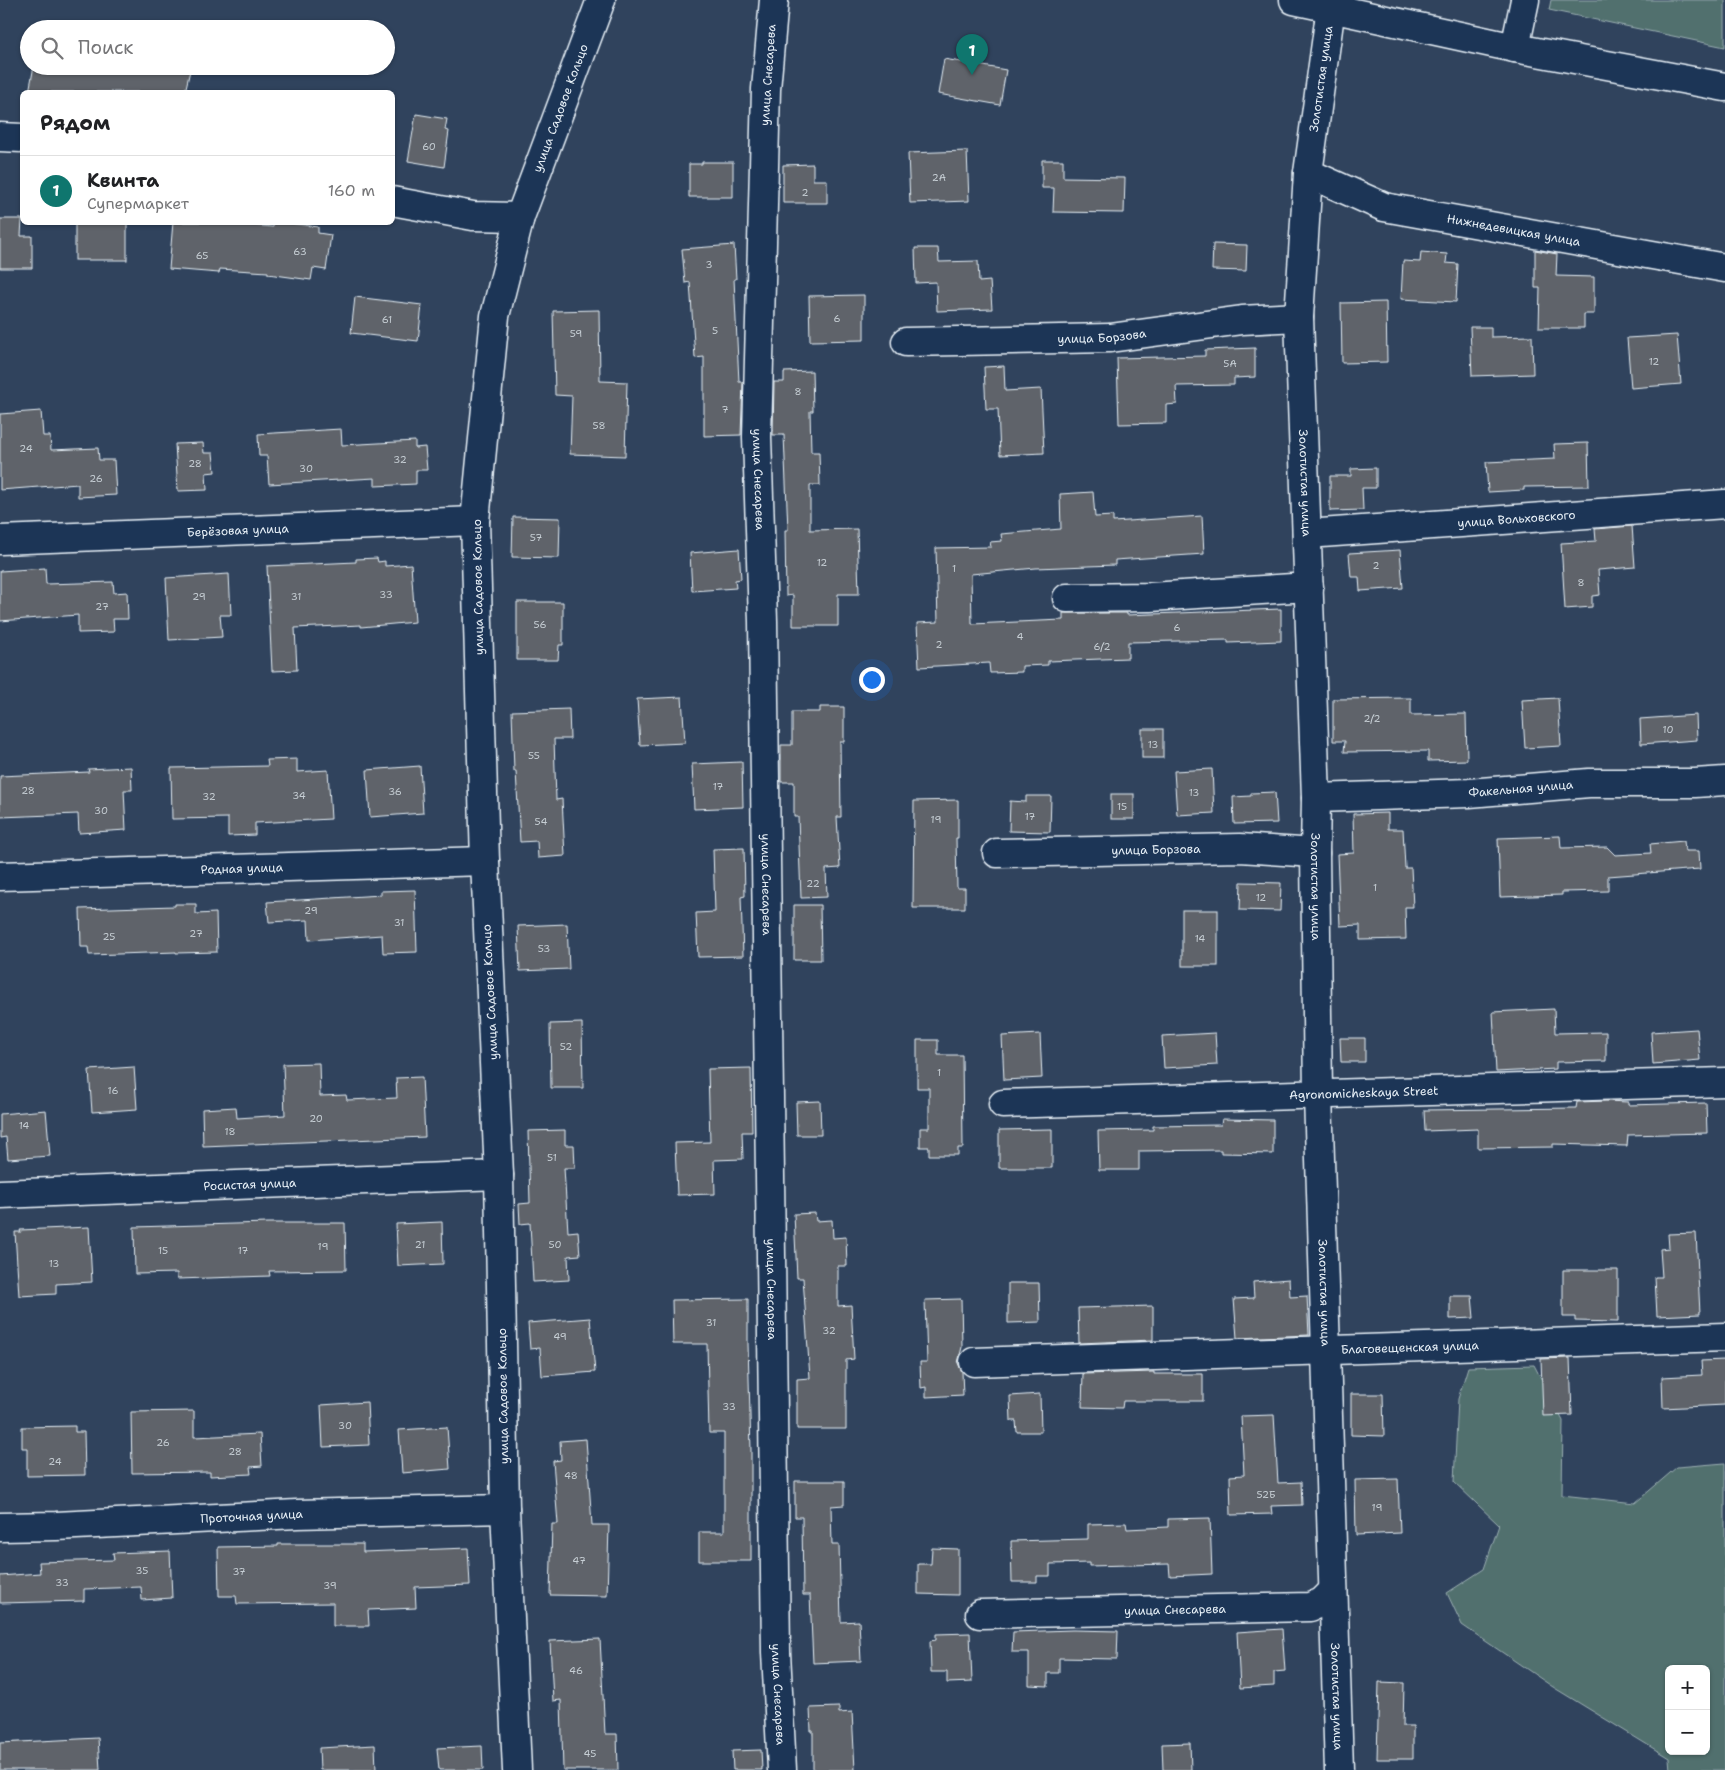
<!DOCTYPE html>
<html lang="ru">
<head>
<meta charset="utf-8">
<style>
	body { margin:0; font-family:"Shantell Sans",sans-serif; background:#f6f6f6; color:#202124 }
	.controls { position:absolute; right:15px; bottom:15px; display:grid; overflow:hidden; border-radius:8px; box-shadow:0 1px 4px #0004 }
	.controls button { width:45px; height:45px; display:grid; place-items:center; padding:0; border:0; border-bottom:1px solid #e0e0e0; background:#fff; color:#202124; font:25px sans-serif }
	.you { position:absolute; left:871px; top:679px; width:18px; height:18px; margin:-12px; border:4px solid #fff; border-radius:50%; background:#1a73e8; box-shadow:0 0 0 8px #1a73e833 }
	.badge { display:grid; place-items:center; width:32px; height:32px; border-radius:50%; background:#0f766e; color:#fff; font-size:16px; font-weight:700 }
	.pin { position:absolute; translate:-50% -41px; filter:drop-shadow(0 1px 2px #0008) }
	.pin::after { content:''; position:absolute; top:26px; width:18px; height:15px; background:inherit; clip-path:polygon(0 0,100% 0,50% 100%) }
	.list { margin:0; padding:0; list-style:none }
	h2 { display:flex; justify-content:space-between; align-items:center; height:65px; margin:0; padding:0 20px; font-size:21px }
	h2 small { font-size:16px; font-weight:400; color:#757577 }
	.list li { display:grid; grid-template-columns:32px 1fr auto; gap:15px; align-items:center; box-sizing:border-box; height:70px; padding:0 20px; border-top:1px solid #e0e0e0 }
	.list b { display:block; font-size:19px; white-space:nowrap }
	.list p { margin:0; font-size:16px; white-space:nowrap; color:#757577 }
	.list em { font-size:16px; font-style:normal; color:#757577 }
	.icon { flex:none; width:28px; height:28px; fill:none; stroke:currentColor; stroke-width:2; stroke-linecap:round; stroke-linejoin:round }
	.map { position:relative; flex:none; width:1725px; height:1770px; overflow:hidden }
	.search { position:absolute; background:#fff; box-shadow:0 1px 4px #0004; left:20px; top:20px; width:375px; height:55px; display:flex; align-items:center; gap:12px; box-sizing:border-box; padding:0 18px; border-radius:28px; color:#757577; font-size:19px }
	.panel { position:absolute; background:#fff; box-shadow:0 1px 4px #0004; left:20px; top:90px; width:375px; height:135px; border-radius:8px }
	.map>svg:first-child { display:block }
	.green { fill:#516f6e; stroke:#9cb0b3; fill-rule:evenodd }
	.building { fill:#5e646a; stroke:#e8f1f8 }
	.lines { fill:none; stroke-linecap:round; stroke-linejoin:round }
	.minor-casing { stroke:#e8f1f8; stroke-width:31 }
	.minor { stroke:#1d3557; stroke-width:28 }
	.labels { text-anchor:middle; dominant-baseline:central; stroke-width:4; stroke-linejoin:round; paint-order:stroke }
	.number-label { font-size:10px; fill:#c6ced4 }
	.street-label { font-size:12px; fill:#e8f1f8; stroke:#1d3557 }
</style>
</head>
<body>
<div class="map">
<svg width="1725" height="1770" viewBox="0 0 1725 1770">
	<rect width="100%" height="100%" fill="#30435d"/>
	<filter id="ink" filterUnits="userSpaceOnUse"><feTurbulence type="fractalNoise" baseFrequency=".02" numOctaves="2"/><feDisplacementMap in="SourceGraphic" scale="10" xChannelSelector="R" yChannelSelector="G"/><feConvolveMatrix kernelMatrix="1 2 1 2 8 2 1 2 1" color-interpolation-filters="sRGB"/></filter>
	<g filter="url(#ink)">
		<g class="green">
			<path d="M1551,0h174v47l-176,-37z"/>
			<path d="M1534,1365l29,56 -1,74 73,8 42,-36 48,-4v307h-55l-1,-12 -116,-71 -91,-62 -15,-32 37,-24 15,-44 -45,-43 4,-83 10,-32zM1669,1669h37v82h-37z"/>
		</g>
		<g class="building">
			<path d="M944,59l62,11 -6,35 -62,-11z"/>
			<path d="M34,66h157l-6,26h-156z"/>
			<path d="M416,114l31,5 -2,11 4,1 -5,36 -36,-6z"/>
			<path d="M967,151l2,50 -59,2 -2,-50z"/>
			<path d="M1042,160h21v17l62,1 -1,35 -71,-1 1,-24h-12z"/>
			<path d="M702,162h31v35h-44v-33h13z"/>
			<path d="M813,164v16h14v23h-44v-38z"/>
			<path d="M0,219h22l-1,17h11v32h-32z"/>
			<rect x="75" y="222" width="52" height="38"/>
			<path d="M173,222h42l58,5 1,-5h8l36,5v6l13,2 -5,35 -13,-2 -2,12 -43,-6v-2l-48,-3 -1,4 -50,-4z"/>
			<path d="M1213,244l34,1 -1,26 -34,-1z"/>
			<path d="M734,245l2,34h-2l5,103h4l-2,53 -37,1v-79l-9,1 -5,-76 -5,1 -3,-34z"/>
			<path d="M915,248h23l1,14 39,-1 1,21 11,-1 2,28 -55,2 -1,-29 -20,1z"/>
			<path d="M1535,250l22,4 -1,22 38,1v37h-10v14h-45l1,-40h-5z"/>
			<path d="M1421,252l26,2 -1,9 12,1 -2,38 -55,-3 2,-38 17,1z"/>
			<path d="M864,295v45l-54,1 -1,-45z"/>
			<path d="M355,297l67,8 -4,36 -67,-8z"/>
			<path d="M1386,302l1,60 -45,1 -1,-60z"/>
			<path d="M599,310l1,71 27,1 -2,74 -55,-2 2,-58 -17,-1 -2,-84z"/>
			<path d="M1470,327h21v10l41,-1 1,38 -61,2z"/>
			<path d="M1677,335l4,49 -50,4 -4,-50z"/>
			<path d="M1255,348v29l-21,1v7l-58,1 1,18 -11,1v18l-47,1 -2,-66 88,-2v-6z"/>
			<path d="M1004,366l1,25 36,-2 3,64 -44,2 -2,-46h-12l-2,-42z"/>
			<path d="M812,371l1,40h-3l1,41h8l1,33h-10v45l47,-1 2,65h-21v32h-45v-31l-7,1 -1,-66h3l-4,-95h-11l1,-53h10v-10z"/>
			<path d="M41,411l2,25h7l1,14 47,-2 1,12h15l2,35 -38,2v-13l-78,6v-76z"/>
			<path d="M341,429l1,16 73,-4v7l10,-1 2,23h-11v14l-41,2v-8l-106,6 -2,-28h-8l-1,-22z"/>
			<path d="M203,443l1,10h9l2,19 -9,1 1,17 -29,1 -3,-47z"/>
			<path d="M1588,443l1,43 -65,1v3l-36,2 -2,-30 69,-3 -1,-15z"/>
			<path d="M1376,468v20h-14l1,22 -33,1v-35h21v-7z"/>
			<path d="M1093,492l2,25 18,-1v6l89,-6 2,38 -89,6v5l-79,3 -65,6 1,50 91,-4v-7h64v2l154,-6v32l-53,2v-3l-100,2v16l-80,3v4l-26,1v6l-32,1 -1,-10 -70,4 -2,-44 21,-1 -2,-74 55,-1 -1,-5 12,-1 -1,-7 60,-5 -1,-35z"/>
			<path d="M513,517l47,1 -1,40 -47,-1z"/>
			<path d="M1632,526l3,41 -37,3 2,25 -8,1v11l-27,2 -4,-66 35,-2 -1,-12z"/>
			<path d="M739,549l2,30 -6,1 1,8 -44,3 -2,-38z"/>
			<path d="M1400,550l3,38 -43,3 -1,-14h-8l-2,-24z"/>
			<path d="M377,558l1,4 7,-1v5l26,-2 4,58 -54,5v-2l-66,3 2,42 -25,1 -5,-105 89,-4v-3z"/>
			<path d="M45,568l1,16 67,-2 1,11 13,-1 1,27h-15l1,13 -36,1v-18l-78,6v-50z"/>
			<path d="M229,574l2,41h-11l2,22 -53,3 -3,-62z"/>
			<path d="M517,602h46v43h-4l-1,15h-41z"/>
			<path d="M682,697l3,46 -45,2 -3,-46z"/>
			<path d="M1411,698v17l55,-1 1,46 -39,1v-10l-84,1 1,-11h-12v-42z"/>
			<path d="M1558,698l3,48 -36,2 -3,-48z"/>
			<path d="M820,707h24v35h-4l1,75h-4l3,51 -14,1 1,28 -26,1 -3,-81h-4v-35h-13v-37h11v-33h28z"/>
			<path d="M569,709l1,30h-16l2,61 6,-1 3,57 -27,2 -1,-17 -17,1 -4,-71h-2l-2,-60z"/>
			<path d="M1696,715l1,25 -56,4 -1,-25z"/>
			<rect x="1142" y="729" width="21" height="29"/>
			<path d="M297,759v13l31,-2 3,49 -76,4v12l-27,1v-18l-56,1 -1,-51 97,-2 -1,-6z"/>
			<path d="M742,762l1,45 -49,2 -2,-45z"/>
			<path d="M420,766l3,47 -53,4 -3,-47z"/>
			<path d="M131,767l1,23h-8l2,40 -47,3 -1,-19 -78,3v-41l89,-4 -1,-3z"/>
			<path d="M1212,769l2,44 -37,2 -3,-44z"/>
			<path d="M1275,792l2,31 -43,1 -1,-27 18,-1v-3z"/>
			<rect x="1111" y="794" width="23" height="25"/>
			<path d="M1026,796h25l-1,36 -41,-1 1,-30 16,1z"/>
			<path d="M958,800v38h-2l1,50h8v20h-52l1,-107z"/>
			<path d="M1388,813v16h15l2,39h6l2,39h-8l1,32 -46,1v-15l-20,1 -3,-72 17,-1 -1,-39z"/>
			<path d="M1560,836l1,12 46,-1 8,8 36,-2 -1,-9 34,-3 1,10h14l1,18 -92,7v15l-46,1v3l-62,2 -2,-59z"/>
			<path d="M744,848l1,48 -4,1 2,59 -45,1 -2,-44 19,-1 -2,-63z"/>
			<path d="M1241,882l40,1 -1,28 -40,-1z"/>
			<path d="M415,890l2,62 -34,1 -1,-18 -73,5 -1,-20 -39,2 -2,-20 114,-7v-4z"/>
			<path d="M175,904h21v10l20,-1 1,39 -41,1v-1l-87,3 -1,-8h-7l-1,-38 95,-3z"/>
			<path d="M794,905h26l1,55h-27z"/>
			<rect x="1182" y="910" width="36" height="56"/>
			<path d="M567,924l2,45 -49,2 -2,-45z"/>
			<path d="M1554,1009l1,24 51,-1v29l-50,1v7l-60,3 -3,-60z"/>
			<path d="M582,1023l1,65h-32l-1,-64z"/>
			<path d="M1697,1029l3,31 -47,4 -2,-32z"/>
			<path d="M1215,1033l2,32 -53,3 -2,-32z"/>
			<path d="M1040,1034l2,44 -38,2 -2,-44z"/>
			<path d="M1340,1038h25v24h-24z"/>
			<path d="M917,1040h21v15h24l1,93h-5v7h-29v-8h-9v-19h9v-40h-12z"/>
			<path d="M319,1063l1,33 26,-1 1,5 50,-2 -1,-20 26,-1 3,60 -222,9 -1,-37 34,-2 1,11 48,-3 -2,-51z"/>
			<path d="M134,1067l3,42 -45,3 -3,-42z"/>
			<path d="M751,1068l1,64h-10l1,27 -29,1 1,34 -38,1 -2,-52 35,-1 -2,-73z"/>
			<path d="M820,1101l1,34h-24l-1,-33z"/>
			<path d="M1606,1101l22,1v3l78,-2 1,30 -79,2 -1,11 -74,-2v3l-75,1v-19l-53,2 -1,-21 152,-2 1,-6z"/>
			<path d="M46,1110l4,46 -42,3 -2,-22 -6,1v-24z"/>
			<path d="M1222,1119l51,1v34l-52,-1v-3l-82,1v19h-40l-1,-39 55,-1v-4l68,-1z"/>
			<path d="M1052,1129v39h-53v-38z"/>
			<path d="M565,1130v15h9l1,23h-11l4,64 10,-1 2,24 -12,1 1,24 -36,2 -3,-59 -10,1 -1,-20 11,-1 -2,-72z"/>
			<path d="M815,1213l1,8 16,-1 1,18 13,-1 1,29h-9v40l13,-1 3,54 -8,1v69h-49v-50l13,-1 -7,-100h-6l-3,-64z"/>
			<path d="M442,1222l1,42 -45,2 -2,-42z"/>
			<path d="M268,1223h77l1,47 -77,1 1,5 -93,3v-6l-42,1 -1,-47z"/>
			<path d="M89,1227l3,55 -36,2v10l-37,2 -4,-64h6l-1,-2z"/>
			<path d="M1696,1233l4,81 -43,2 -2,-39h7l-2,-28 9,-1 -1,-14z"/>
			<path d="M1563,1270h55v52l-43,-1v-4h-12z"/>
			<path d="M1289,1279l1,18 17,-1 2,39 -72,3 -3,-39 20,-1 -1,-16z"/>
			<path d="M1008,1283h31l1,39 -32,1z"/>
			<path d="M1450,1296h22l2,22 -24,1z"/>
			<path d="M748,1299v45l3,107v110h-52v-29h25v-99h-15l-2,-89h-34l-1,-44z"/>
			<path d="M961,1299l1,48 -4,16 4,9 1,23 -37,2v-10l-5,1 -1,-26h7l-2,-62z"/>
			<path d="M1153,1306v34l-74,3 -1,-35z"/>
			<path d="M590,1318l5,54 -53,4 -2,-28 -10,1 -2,-26z"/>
			<path d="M1570,1358l2,57 -29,1 -2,-57z"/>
			<path d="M1725,1360v45l-62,3 -1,-31 40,-2 -1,-14z"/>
			<path d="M1154,1372v2h49v27h-80l-1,7 -40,-1 1,-33z"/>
			<path d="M1040,1394l1,38h-24l-1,-11h-5l-1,-25z"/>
			<path d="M1351,1394h32l1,42 -33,-1z"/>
			<path d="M367,1402l2,43 -46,2 -2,-42z"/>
			<path d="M194,1411v26l66,-3 2,32 -12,1 1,7 -41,2v-4l-78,1 -1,-61z"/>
			<path d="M1274,1415l4,68 23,-1 1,23 -31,1 1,8 -41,1 -1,-39 14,-1 -3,-59z"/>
			<path d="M75,1426v6h9l1,43 -58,1v-28h-5v-21z"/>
			<path d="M447,1427l3,42 -48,4 -3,-43z"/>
			<path d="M586,1439l6,86h17l-2,71 -57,-1 2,-71h6l-5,-63 8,-1 -1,-19z"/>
			<path d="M1398,1479l2,54 -44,2 -1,-55z"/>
			<path d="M795,1481h49v24l-13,1 1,39h7l2,77 18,-1 2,40 -48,2 -3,-68h-7l-1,-78h-7z"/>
			<path d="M1210,1518l2,56 -42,2 -1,-12 -80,2v-3l-39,1v12h-13v6h-25l-1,-41 77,-2v-15l38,-1 1,6 41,-2v-8z"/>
			<path d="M278,1544h85v8l105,-4 2,37 -55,2 1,21 -48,2 1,16h-36v-23l-96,1 -1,-8h-17l-1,-49 60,-1z"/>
			<path d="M932,1548l26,1v46l-40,-1v-30h13z"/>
			<path d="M170,1551l2,47 -30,2 -1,-13 -57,2v12l-84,2v-27l40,-3 -1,-11 75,-2 -1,-7z"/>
			<path d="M1282,1629l3,42 -11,1v14l-34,2 -3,-56z"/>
			<path d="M1073,1630l45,1 -1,28 -58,-1v15h-11v13l-19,-1v-33h-17l1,-20z"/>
			<path d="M970,1633l2,49 -25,1v-11h-16l-1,-31 6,-1v-6z"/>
			<path d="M600,1639l5,95h12l1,36h-55l-2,-70 -8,1 -3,-60z"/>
			<path d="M1379,1682l25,1 -1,43h10v33h-36z"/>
			<path d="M839,1707v6l13,-1 3,58h-42v-39h-2l-1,-23z"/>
			<path d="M98,1738l2,32h-100v-27z"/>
			<path d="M1190,1743l1,27h-28l-1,-26z"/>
			<path d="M375,1745l1,25h-56l-1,-22z"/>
			<path d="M482,1746l1,24h-44l-2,-22z"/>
			<path d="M761,1750l1,20h-29l-1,-19z"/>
		</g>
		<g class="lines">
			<defs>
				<g id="minor">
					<path id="s1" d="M774,0l-8,89 -9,348 6,184 13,1031 6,118"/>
					<path d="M1294,0l221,48 210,39"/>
					<path id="s2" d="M1331,7l-23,166 -9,144 17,481 -1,55 3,242 21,675"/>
					<path d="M1515,48l10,-48"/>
					<path d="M0,137l22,1"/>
					<path id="s3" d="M1308,173l76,34 341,61"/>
					<path d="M392,201l81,15 47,1"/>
					<path id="s4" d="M906,342l204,-4 132,-18 57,-3"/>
					<path id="s5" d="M1307,534l418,-30"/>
					<path id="s6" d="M0,540l475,-19"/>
					<path d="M1067,598l83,-1 159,-10"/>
					<path id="s7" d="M1316,798l153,-5 120,-10h106l30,-2"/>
					<path id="s8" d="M997,853l243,-5 75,5"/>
					<path id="s9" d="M0,876l485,-15"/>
					<path id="s10" d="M1003,1104l722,-22"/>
					<path id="s11" d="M0,1194l499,-19"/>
					<path id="s12" d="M974,1362l751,-25"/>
					<path id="s13" d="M0,1527l56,-1 241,-12 208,-5"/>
					<path id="s14" d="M980,1614l330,-7 12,-5 11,-11"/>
					<path id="s15" d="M517,1770l-12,-261 -6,-334 -14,-314 -10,-340 20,-205 25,-99 81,-217"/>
				</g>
			</defs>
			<use href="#minor" class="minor-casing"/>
			<use href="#minor" class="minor"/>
		</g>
	</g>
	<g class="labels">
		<g class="number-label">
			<text x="429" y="146">60</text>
			<text x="939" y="177">2А</text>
			<text x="805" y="192">2</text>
			<text x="300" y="251">63</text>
			<text x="202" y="255">65</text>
			<text x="709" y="264">3</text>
			<text x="837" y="318">6</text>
			<text x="387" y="319">61</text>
			<text x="715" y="330">5</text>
			<text x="576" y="333">59</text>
			<text x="1654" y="361">12</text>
			<text x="1230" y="363">5А</text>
			<text x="798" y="391">8</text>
			<text x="725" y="409">7</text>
			<text x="599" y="425">58</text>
			<text x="26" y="448">24</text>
			<text x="400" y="459">32</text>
			<text x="195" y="463">28</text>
			<text x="306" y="468">30</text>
			<text x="96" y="478">26</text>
			<text x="536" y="537">57</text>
			<text x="822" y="562">12</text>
			<text x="1376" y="565">2</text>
			<text x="954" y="568">1</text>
			<text x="1581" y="582">8</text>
			<text x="386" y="594">33</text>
			<text x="199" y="596">29</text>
			<text x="296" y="596">31</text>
			<text x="102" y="606">27</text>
			<text x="540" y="624">56</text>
			<text x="1177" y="627">6</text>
			<text x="1020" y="636">4</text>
			<text x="939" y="644">2</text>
			<text x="1102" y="646">6/2</text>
			<text x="1372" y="718">2/2</text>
			<text x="1668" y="729">10</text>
			<text x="1153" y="744">13</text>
			<text x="534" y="755">55</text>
			<text x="718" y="786">17</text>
			<text x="28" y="790">28</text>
			<text x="395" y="791">36</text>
			<text x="1194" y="792">13</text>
			<text x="299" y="795">34</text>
			<text x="209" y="796">32</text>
			<text x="1122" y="806">15</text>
			<text x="101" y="810">30</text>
			<text x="1030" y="816">17</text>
			<text x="936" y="819">19</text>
			<text x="541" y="821">54</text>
			<text x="813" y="883">22</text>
			<text x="1375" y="887">1</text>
			<text x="1261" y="897">12</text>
			<text x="311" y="910">29</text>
			<text x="399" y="922">31</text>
			<text x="196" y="933">27</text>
			<text x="109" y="936">25</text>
			<text x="1200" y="938">14</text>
			<text x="544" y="948">53</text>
			<text x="566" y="1046">52</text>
			<text x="939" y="1072">1</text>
			<text x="113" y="1090">16</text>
			<text x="316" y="1118">20</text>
			<text x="24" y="1125">14</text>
			<text x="230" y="1131">18</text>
			<text x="552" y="1157">51</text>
			<text x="420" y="1244">21</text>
			<text x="555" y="1244">50</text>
			<text x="323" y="1246">19</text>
			<text x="163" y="1250">15</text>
			<text x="243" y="1250">17</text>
			<text x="54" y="1263">13</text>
			<text x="711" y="1322">31</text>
			<text x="829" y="1330">32</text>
			<text x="560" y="1336">49</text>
			<text x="729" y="1406">33</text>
			<text x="345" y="1425">30</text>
			<text x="163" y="1442">26</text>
			<text x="235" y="1451">28</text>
			<text x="55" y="1461">24</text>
			<text x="571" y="1475">48</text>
			<text x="1266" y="1494">52Б</text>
			<text x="1377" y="1507">19</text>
			<text x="579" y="1560">47</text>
			<text x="142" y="1570">35</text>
			<text x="239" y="1571">37</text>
			<text x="62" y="1582">33</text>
			<text x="330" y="1585">39</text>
			<text x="576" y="1670">46</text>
			<text x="590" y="1753">45</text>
		</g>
		<g class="street-label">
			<text transform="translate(768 75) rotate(-86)">улица Снесарева</text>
			<text transform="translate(1321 79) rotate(-82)">Золотистая улица</text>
			<text stroke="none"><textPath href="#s15" startOffset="1674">улица Садовое Кольцо</textPath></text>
			<text stroke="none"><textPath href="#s3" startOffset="215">Нижнедевицкая улица</textPath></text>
			<text stroke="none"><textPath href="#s4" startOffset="196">улица Борзова</textPath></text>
			<text stroke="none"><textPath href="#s1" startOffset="480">улица Снесарева</textPath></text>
			<text stroke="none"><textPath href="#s2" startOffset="478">Золотистая улица</textPath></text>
			<text stroke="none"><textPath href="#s5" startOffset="210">улица Вольховского</textPath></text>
			<text stroke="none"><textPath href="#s6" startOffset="238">Берёзовая улица</textPath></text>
			<text transform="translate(478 587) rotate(-91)">улица Садовое Кольцо</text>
			<text stroke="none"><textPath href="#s7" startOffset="205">Факельная улица</textPath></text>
			<text stroke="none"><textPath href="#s8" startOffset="159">улица Борзова</textPath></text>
			<text stroke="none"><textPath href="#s9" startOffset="242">Родная улица</textPath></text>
			<text stroke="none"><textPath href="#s1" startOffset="885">улица Снесарева</textPath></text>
			<text stroke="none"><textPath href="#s2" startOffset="882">Золотистая улица</textPath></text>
			<text transform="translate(490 992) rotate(-93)">улица Садовое Кольцо</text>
			<text stroke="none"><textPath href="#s10" startOffset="361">Agronomicheskaya Street</textPath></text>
			<text stroke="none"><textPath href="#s11" startOffset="250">Росистая улица</textPath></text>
			<text stroke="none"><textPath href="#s1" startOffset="1290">улица Снесарева</textPath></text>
			<text stroke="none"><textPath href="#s2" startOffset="1288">Золотистая улица</textPath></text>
			<text stroke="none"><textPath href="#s12" startOffset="436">Благовещенская улица</textPath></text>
			<text transform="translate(503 1396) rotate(-91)">улица Садовое Кольцо</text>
			<text stroke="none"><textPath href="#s13" startOffset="252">Проточная улица</textPath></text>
			<text stroke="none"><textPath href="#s14" startOffset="195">улица Снесарева</textPath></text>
			<text stroke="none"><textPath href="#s1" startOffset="1695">улица Снесарева</textPath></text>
			<text stroke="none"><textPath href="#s2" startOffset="1692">Золотистая улица</textPath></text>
		</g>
	</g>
</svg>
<div class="controls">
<button>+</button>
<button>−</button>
</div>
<div class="you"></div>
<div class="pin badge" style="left:972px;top:75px">1</div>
<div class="search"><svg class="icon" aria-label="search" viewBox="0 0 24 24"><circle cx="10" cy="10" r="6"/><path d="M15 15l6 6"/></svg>Поиск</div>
<section class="panel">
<h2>Рядом<small></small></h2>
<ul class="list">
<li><span class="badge">1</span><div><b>Квинта</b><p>Супермаркет</p></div><em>160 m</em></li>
</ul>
</section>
</div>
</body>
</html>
